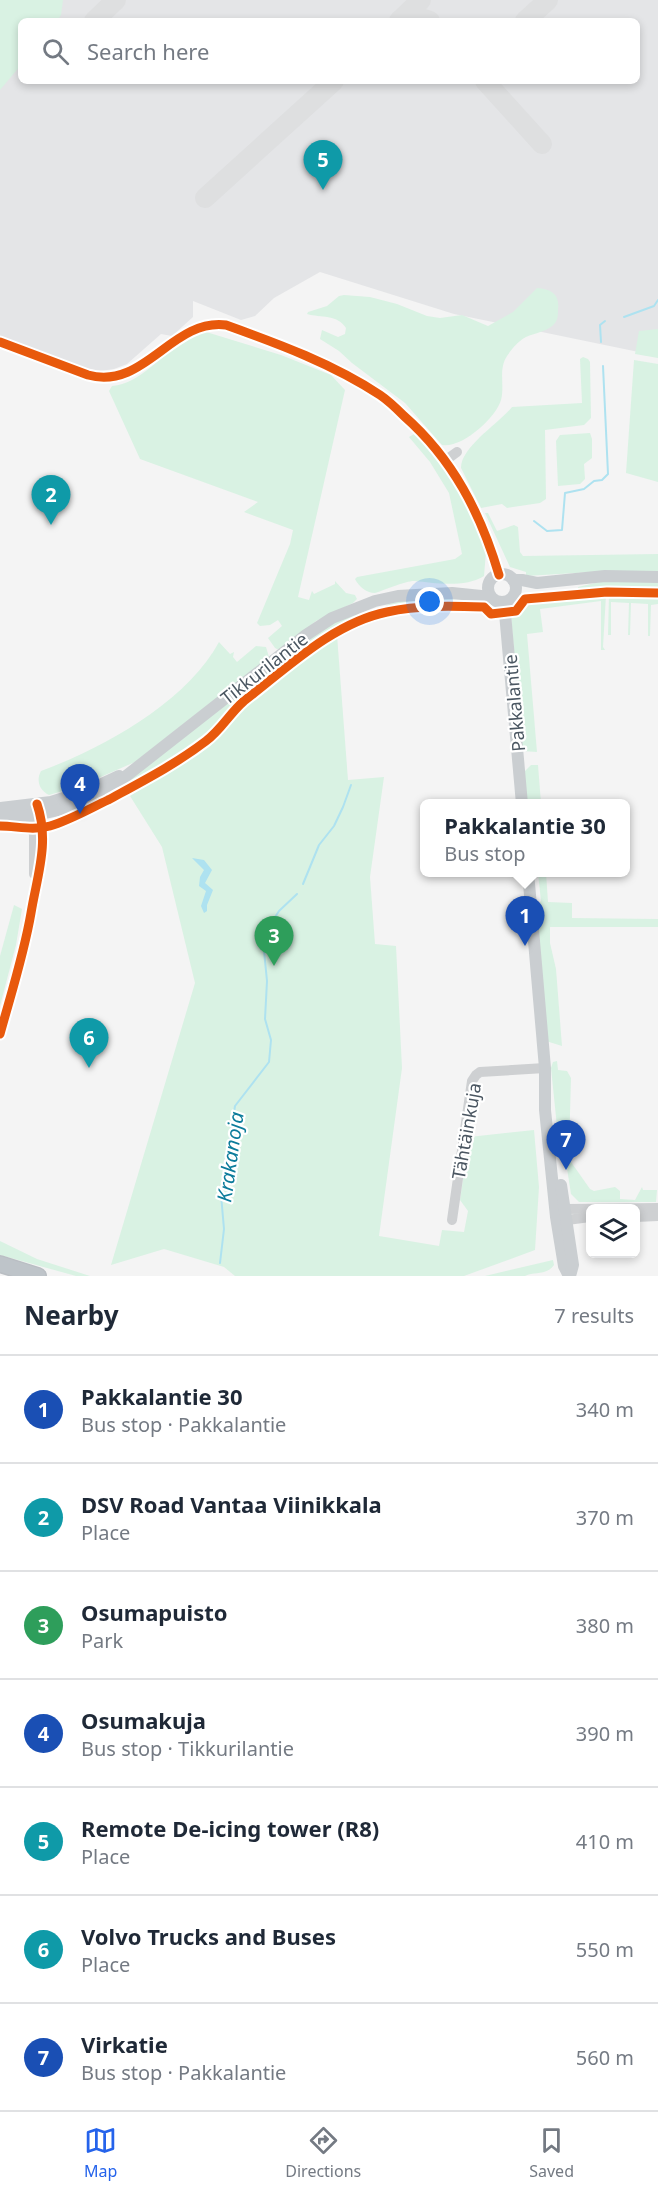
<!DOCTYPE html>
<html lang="en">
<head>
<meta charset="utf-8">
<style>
	body { margin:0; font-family:"Noto Sans",sans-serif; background:#f2f2f3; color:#1f2937 }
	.controls { position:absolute; right:18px; bottom:18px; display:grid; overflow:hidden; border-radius:9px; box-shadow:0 3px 9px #0003 }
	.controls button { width:54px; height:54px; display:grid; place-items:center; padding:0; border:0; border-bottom:2px solid #e0e1e3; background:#fff; color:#1f2937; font:30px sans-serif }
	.you { position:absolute; left:430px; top:602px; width:21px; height:21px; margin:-15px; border:4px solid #fff; border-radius:50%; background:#1a73e8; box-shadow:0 0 0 9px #1a73e833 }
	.badge { display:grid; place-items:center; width:39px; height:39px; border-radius:50%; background:#2563eb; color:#fff; font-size:20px; font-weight:700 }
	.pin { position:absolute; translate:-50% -50px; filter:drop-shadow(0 2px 3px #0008) }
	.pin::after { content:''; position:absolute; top:32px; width:21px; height:18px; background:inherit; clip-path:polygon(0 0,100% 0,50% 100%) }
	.popup { position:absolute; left:420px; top:799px; width:210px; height:78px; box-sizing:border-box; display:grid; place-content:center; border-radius:9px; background:#fff; filter:drop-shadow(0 2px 4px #0005); font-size:20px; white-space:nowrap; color:#747a83 }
	.popup b { font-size:22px; color:#1f2937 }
	.popup::after { content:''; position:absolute; left:50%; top:100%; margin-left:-12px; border:12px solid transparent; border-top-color:#fff }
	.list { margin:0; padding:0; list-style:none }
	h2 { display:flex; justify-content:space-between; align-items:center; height:78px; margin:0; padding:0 24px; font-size:26px }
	h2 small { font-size:20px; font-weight:400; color:#747a83 }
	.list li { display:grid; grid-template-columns:39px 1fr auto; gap:18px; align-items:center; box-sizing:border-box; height:108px; padding:0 24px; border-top:2px solid #e0e1e3 }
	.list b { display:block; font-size:22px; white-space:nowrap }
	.list p { margin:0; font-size:20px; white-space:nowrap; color:#747a83 }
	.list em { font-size:20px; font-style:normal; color:#747a83 }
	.icon { flex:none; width:33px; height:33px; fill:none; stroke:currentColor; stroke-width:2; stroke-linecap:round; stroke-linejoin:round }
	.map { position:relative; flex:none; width:658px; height:1276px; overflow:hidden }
	.search { position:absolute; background:#fff; box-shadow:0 3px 9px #0003; left:18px; right:18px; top:18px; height:66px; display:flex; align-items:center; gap:15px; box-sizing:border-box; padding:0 21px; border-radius:9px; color:#747a83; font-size:22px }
	.sheet { height:834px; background:#fff }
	nav { display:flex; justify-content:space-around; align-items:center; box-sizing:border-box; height:84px; border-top:2px solid #e0e1e3; background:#fff; font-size:16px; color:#747a83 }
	nav a { display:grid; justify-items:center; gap:3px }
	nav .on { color:#2563eb }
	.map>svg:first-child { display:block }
	.airport { fill:#e4e5e7; fill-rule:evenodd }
	.green { fill:#d9f2e3 }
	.water { fill:#aee2f0 }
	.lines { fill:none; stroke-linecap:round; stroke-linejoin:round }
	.stream { stroke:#aee2f0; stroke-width:2 }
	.taxiway { stroke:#dedfe0; stroke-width:20 }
	.highway-casing { stroke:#b9bec3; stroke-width:18 }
	.minor { stroke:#ced0d2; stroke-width:10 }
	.major { stroke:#caced1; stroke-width:12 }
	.highway { stroke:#bec4c9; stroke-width:15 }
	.cycleway-casing { stroke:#fff; stroke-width:13 }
	.cycleway { stroke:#e8590c; stroke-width:9 }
	.labels { text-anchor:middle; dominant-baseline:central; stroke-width:4.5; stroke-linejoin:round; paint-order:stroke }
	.street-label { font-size:18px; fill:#4a5661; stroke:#fff }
	.water-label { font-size:20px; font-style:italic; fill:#0c7c9b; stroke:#fff }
</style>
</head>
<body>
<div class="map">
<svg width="658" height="1276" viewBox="0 0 658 1276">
	<rect width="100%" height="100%" fill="#f4f4f4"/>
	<path class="airport" d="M0,0h658v356l-204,-42 -134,-42 -46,26 -19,18 -14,4 -48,-19v16l-21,19 -11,-2 -34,30 -13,5 -14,2 -16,-3 -84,-31zM21,21h616v60h-616z"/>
	<g class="green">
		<path d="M0,0h63l-2,15 -4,6h-36v44l-21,25z"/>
		<path d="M537,288c15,1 23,7 21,22 0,5 0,9 -3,13 -6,8 -20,10 -29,14 -8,4 -14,12 -19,19 -9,14 -2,29 -6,44 -5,18 -40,49 -59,45l-37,-42 -53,-40 -13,-12 -19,-12 2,-9 16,7 7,-3 1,-6c-9,-14 -25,-10 -39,-14l1,-2 19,-6 12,-10 5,-1 26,2 27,7 30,12 13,2 22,-3 26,11 25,-14z"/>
		<path d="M658,329v29l-23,-4 4,-23z"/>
		<path d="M203,331l78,24 50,20 14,15 -47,207 11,3 3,-9 2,3 21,-10v-3l11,12 9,2 2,4 -4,4 -37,18 -37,29 -4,-2 -7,-10 14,-12 -4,-6 -8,5 -10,1 -3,-3 33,-79 3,-14 -49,-18 14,-10 -118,-43 -31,-68 3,-5c28,-2 50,-32 73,-46 5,-4 12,-6 18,-9z"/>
		<path d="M583,357l5,2 2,3 1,56 -7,7 -39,5 1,69 -6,4 -33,5 -5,-4 -21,4 -20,-40c0,-21 37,-44 51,-61l70,-4 -2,-44z"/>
		<path d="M634,360l24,4v118l-32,-9z"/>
		<path d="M590,433l2,6v19l-8,6 1,15 -5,5 -22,2 -2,-45 4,-6z"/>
		<path d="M414,434h3l29,36 16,26 23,49 1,7 -2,24c-18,12 -51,7 -69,5 -7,-1 -31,9 -40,12 -8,0 -16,-6 -20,-14l2,-2 98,-18 7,-5 -13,-61 -19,-31 -21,-25z"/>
		<path d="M485,513h3l9,18 17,-6 4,2 2,25 3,4 135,-2v18l-49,-1 -83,5v-4l-16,-5z"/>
		<path d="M603,581h55v9l-25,-1 -55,1v-3z"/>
		<path d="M609,594l49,1v9l-7,1 -1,31h-2v-32l-17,-1 -1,32h-2l1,-32 -18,-1v33h-3z"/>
		<path d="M606,595l-3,52 2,3h-4v-49l-61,8 3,23 -16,2 10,118 -15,-1 -11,-136 8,-2 7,-9 8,-4z"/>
		<path d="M437,598l44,4 -1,3h-63l-28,4 -3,-4 17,-5z"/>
		<path d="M358,614v5l-44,25 -82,63 -22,28 -13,10 -110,64 -1,-3 227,-170 24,-15z"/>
		<path d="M337,635l11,145 36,-3 -14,100 5,67 21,2 6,122 -23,168 60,10 3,-16 22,2 4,-21 -8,-11 9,-63 65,-7 5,57 -4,63 -71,26h-229l-11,-9 -60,-18 -53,16 84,-282 -33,-136 -32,-51c28,-18 57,-35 82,-57 8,-8 20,-26 29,-28l53,-45z"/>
		<path d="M219,642l11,12 4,-2 -1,5 4,5 19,-16 10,1 3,10 -134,105 -55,24 -31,9c-10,-5 -13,-15 -8,-24 62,-23 146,-69 178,-129z"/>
		<path d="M531,765h7l3,38h-15l-2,-31z"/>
		<path d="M538,873h8l2,29 24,1v15l86,1v8h-108v16l6,26 6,77 -16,-5 -10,-133 5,-7z"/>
		<path d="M14,905l8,4 -6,36 -16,61v-50z"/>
		<path d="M557,1061l1,9 9,1 4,7 -2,72 2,12 19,27 4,2 21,-4 5,4v8l15,1 7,-13 1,3h14l-1,12h-77l-8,-8 -5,-32 -7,-16 -8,-78 2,-6z"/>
		<path d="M0,1241l37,18 53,17h-14l-76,-21z"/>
		<path d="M553,1260l1,5c-8,11 -19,6 -29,11h-40z"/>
	</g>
	<path class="water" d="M192,858l12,2 8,10 -7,13 8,7 -6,15v6l-3,2 -3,-7 5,-15 -7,-5 1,-9 4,-7z"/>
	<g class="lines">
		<g class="stream">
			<path d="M624,317l30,-11 4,-6"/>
			<path d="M601,342l-1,-17 5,-4"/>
			<path d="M534,521l13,10 15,-1 3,-37 19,-4 10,-8 8,-1 6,-6 -5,-108"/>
			<path d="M303,884l16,-39 15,-19 9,-19 8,-22"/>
			<path d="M220,1263l4,-34 -3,-34 14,-89 34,-44 2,-22 -6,-21 2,-38 -4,-40 3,-10 13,-20 18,-17"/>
		</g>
		<g class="taxiway">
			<path d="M400,20l18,-3 12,4"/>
			<path d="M94,21l22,-21"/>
			<path d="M399,21l22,-21"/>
			<path d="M525,21l23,-21"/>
			<path d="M485,81l57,63"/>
			<path d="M205,198l129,-117"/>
		</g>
		<defs>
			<path id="highway" d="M0,1264l38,12"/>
		</defs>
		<use href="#highway" class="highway-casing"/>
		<g class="minor">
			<path d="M0,342l88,33c56,16 84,-57 138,-50 53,19 107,39 154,70 9,6 17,14 24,21 49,43 77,98 95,159"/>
			<path d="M446,460l11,-8"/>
			<path d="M28,809l6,26v39"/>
			<path d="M0,1034l29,-106 12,-62 2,-34 -5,-26"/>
			<path d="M559,1214l7,-5 92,-1"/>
			<path d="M559,1217l8,3 23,-3"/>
			<path d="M636,1217l22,-1"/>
			<path d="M452,1220l20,-139 4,-6 4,-3 65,-4"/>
		</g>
		<g class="major">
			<circle cx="502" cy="588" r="14"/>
			<path d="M513,580h9l15,3 68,-7 53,1"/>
			<path d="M504,602l18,202"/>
			<path d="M0,808l51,-6 38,-12 30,-14"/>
			<path d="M0,817c37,1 74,-9 107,-26l199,-156 26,-17 43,-17 23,-5 54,-3 39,4"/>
			<path d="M528,872l17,196v42l11,107 8,49 5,10"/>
			<path d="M561,1185l12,80 -3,11"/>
		</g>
		<use href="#highway" class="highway"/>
		<defs>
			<g id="cycleway">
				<path d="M0,342l88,33c56,16 84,-57 138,-50 53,19 107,39 154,70 9,6 17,14 24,21 49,43 77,98 95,159"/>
				<path d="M0,826c17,0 32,5 50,0 20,-6 39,-17 58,-26 33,-18 68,-36 98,-59 15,-11 24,-28 38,-40 43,-33 89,-78 143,-89 32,-7 65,-6 97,-5l7,7 25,-3 9,-12 82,-7 51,1"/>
				<path d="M0,1034c11,-40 24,-80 31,-121 6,-37 19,-71 6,-109"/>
			</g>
		</defs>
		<use href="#cycleway" class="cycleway-casing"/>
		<use href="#cycleway" class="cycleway"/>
	</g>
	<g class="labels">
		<g class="street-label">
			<text transform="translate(264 668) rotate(-38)">Tikkurilantie</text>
			<text transform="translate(514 703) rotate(-95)">Pakkalantie</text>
			<text transform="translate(466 1131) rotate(-80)">Tähtäinkuja</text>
		</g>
		<g class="water-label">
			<text transform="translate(230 1157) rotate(-82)">Krakanoja</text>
		</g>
	</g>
</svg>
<div class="controls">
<button><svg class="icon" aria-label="layers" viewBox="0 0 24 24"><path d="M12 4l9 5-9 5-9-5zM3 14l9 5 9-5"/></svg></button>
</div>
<div class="you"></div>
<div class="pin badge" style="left:525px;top:946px;background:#1a4fb4">1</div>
<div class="popup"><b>Pakkalantie 30</b>Bus stop</div>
<div class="pin badge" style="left:51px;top:525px;background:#0f9aa8">2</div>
<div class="pin badge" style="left:274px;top:966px;background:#2e9e5b">3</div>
<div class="pin badge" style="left:80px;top:814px;background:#1a4fb4">4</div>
<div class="pin badge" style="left:323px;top:190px;background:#0f9aa8">5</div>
<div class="pin badge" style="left:89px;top:1068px;background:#0f9aa8">6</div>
<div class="pin badge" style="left:566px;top:1170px;background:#1a4fb4">7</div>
<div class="search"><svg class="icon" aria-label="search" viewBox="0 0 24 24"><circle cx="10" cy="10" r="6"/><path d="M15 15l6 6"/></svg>Search here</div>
</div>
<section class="sheet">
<h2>Nearby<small>7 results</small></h2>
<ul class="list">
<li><span class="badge" style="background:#1a4fb4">1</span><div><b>Pakkalantie 30</b><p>Bus stop · Pakkalantie</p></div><em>340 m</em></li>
<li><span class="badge" style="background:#0f9aa8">2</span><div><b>DSV Road Vantaa Viinikkala</b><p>Place</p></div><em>370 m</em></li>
<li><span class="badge" style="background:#2e9e5b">3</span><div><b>Osumapuisto</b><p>Park</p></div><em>380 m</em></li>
<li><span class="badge" style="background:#1a4fb4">4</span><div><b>Osumakuja</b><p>Bus stop · Tikkurilantie</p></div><em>390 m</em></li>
<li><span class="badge" style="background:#0f9aa8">5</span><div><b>Remote De-icing tower (R8)</b><p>Place</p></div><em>410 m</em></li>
<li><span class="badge" style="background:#0f9aa8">6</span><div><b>Volvo Trucks and Buses</b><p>Place</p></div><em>550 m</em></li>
<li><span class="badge" style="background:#1a4fb4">7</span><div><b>Virkatie</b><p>Bus stop · Pakkalantie</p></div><em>560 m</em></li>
</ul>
</section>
<nav>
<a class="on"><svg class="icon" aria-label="map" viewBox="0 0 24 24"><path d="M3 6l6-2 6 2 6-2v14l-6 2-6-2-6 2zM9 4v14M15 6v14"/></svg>Map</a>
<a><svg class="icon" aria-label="directions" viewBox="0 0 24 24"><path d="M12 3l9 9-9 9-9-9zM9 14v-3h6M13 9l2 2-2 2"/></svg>Directions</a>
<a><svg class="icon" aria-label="saved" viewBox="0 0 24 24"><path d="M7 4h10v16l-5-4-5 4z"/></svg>Saved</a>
</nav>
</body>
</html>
